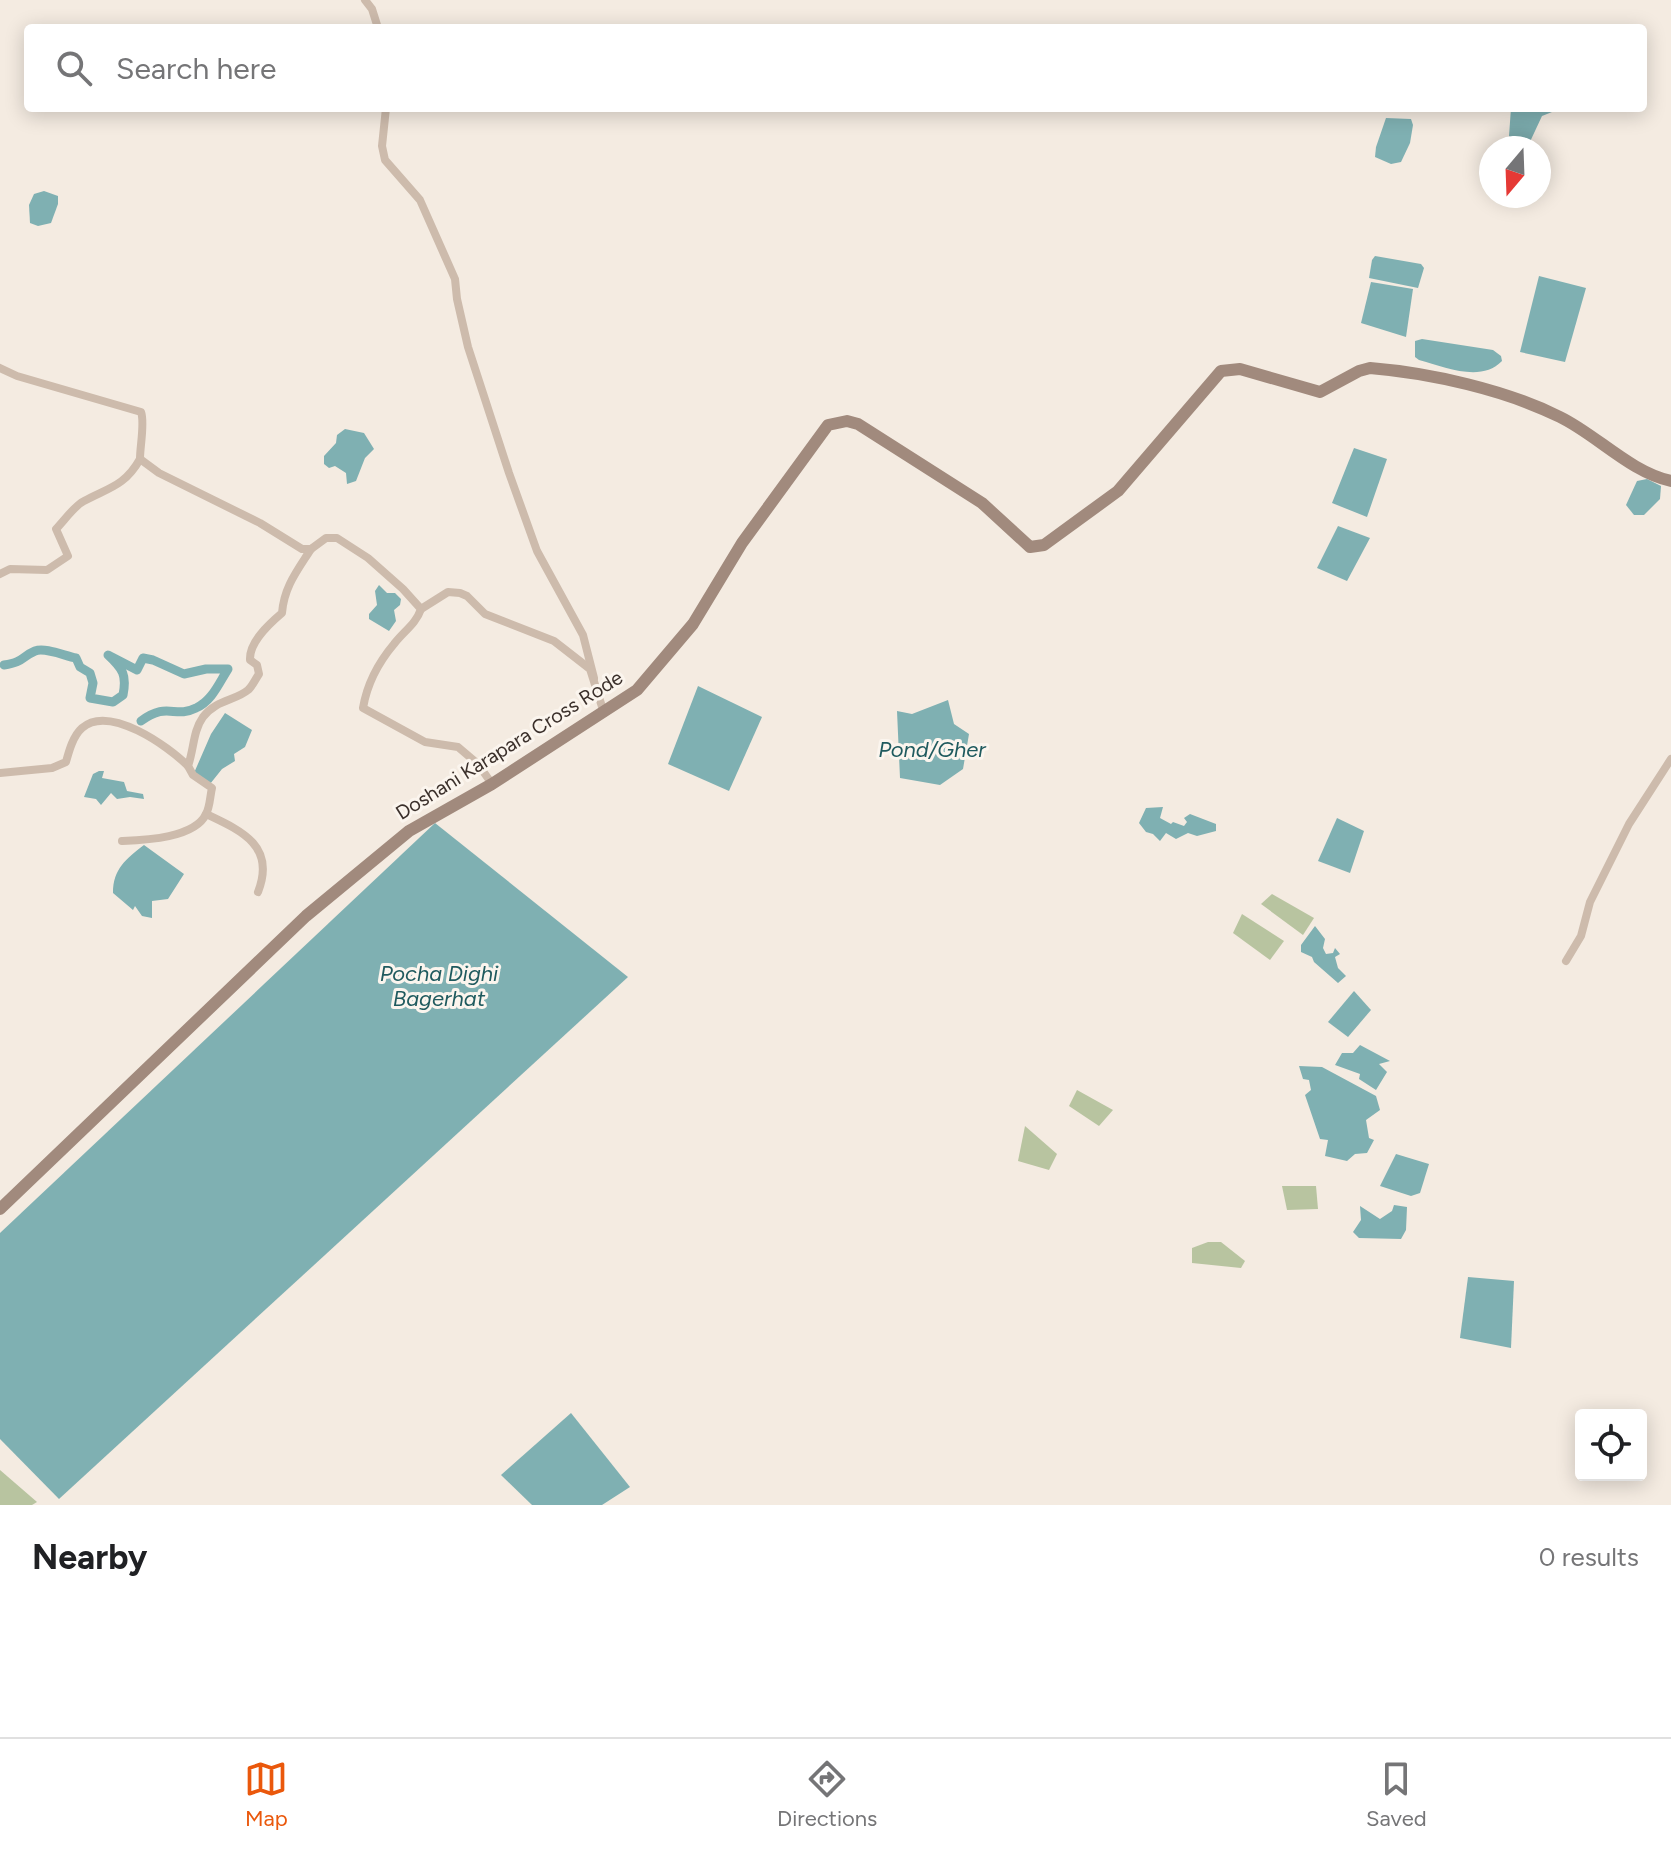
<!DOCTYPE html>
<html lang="en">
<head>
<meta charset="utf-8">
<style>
	body { margin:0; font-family:Figtree,sans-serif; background:#f2f2f2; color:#202124 }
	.controls { position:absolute; right:24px; bottom:24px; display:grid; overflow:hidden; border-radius:8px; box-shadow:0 4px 20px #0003 }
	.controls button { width:72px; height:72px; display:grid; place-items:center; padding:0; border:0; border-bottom:2px solid #e0e0e0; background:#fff; color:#202124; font:40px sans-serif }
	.compass { position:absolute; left:1479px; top:136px; width:72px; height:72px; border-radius:50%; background:#fff; box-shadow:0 4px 20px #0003; rotate:199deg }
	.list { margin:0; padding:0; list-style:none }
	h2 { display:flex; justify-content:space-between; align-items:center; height:104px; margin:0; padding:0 32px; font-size:34px }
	h2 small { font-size:26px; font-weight:400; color:#757577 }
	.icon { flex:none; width:44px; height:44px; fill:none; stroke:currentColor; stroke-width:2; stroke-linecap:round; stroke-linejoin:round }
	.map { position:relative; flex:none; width:1671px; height:1505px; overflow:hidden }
	.search { position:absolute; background:#fff; box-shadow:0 4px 20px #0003; left:24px; right:24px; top:24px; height:88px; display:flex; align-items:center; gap:20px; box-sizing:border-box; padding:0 28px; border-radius:8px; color:#757577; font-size:30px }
	.sheet { height:232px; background:#fff }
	nav { display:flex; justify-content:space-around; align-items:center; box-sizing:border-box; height:112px; border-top:2px solid #e0e0e0; background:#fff; font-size:22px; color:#757577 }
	nav a { display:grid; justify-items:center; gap:4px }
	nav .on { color:#ea580c }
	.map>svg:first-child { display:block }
	.green { fill:#b8c4a0 }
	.water { fill:#7fb0b2 }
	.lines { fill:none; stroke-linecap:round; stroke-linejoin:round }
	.canal { stroke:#7fb0b2; stroke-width:9 }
	.street { stroke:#cdbbac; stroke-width:8 }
	.secondary { stroke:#a18a7d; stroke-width:12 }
	.labels { text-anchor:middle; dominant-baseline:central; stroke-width:6; stroke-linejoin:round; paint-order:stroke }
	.street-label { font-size:20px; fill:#3b302b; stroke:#fbf5ee }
	.water-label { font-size:22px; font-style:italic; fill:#1f5a5e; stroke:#fbf5ee }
</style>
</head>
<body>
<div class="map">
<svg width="1671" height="1505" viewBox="0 0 1671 1505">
	<rect width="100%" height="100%" fill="#f4ebe1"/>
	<g class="green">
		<path d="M1272,894l42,24 -11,17 -42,-31z"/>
		<path d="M1242,914l42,27 -14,19 -37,-27z"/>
		<path d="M1077,1090l36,20 -14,16 -30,-20z"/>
		<path d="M1025,1126l32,28 -8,16 -31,-9z"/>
		<path d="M1282,1186h34l2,23 -31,1z"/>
		<path d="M1208,1242h13l24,19 -4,7 -49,-5v-15z"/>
		<path d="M0,1470l37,32 -5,3h-32z"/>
	</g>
	<g class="water">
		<path d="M1511,108h39l2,4 -10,4 -14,30 -13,-4 -6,-6z"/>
		<path d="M1386,118l25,1 2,6 -3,18 -9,19 -10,2 -16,-7 1,-10z"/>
		<path d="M44,191l14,5v8l-7,19 -13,3 -8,-3 -1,-18 5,-11z"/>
		<path d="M1375,256l46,8 3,4 -6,20 -49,-10 3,-18z"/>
		<path d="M1539,276l47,12 -21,74 -45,-10z"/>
		<path d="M1371,282l42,7 -7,48 -45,-14z"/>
		<path d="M1422,339l71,11 8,6 1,5c-21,22 -57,6 -83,-1l-4,-3v-16z"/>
		<path d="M345,429l19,4 10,16 -9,9 -9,23 -9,3 -1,-11 -11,-7 -6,2 -5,-4v-8l12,-13 1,-8z"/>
		<path d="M1354,448l33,11 -20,58 -35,-14z"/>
		<path d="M1647,479l14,7 -1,13 -16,16h-10l-8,-10 11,-24z"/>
		<path d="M1338,526l32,12 -23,43 -30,-13z"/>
		<path d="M379,585l8,8h8l6,6 -1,6 -6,5 2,11 -7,10 -20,-12v-5l8,-9 -2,-14z"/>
		<path d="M698,686l64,31 -33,74 -61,-27z"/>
		<path d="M948,700l6,24 15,10 -6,35 -23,16 -40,-7 -3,-67 15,3z"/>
		<path d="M225,713l27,17 -7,17 -11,7 1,7 -13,8 -12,15 -16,-11 17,-39z"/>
		<path d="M99,771h5l-2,7 22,4 3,9 16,3 1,5 -14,-2 -13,2 -6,-6 -10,12 -5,-6 -12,-2 9,-23z"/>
		<path d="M1163,807l-3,11 11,6 2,-2 11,4 3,-4 -3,-4 6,-4 26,10v7l-19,5 -9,-3 -12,6 -10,-6 -6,8 -7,-7 -7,-2 -7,-9 7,-15z"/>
		<path d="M1337,818l27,13 -14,42 -32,-12z"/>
		<path d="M435,823l193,154 -569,522 -59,-60v-206z"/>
		<path d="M144,845l40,29 -16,25 -16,2v17l-10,-2 -7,-10 -2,4 -20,-17c0,-24 13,-34 31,-48z"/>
		<path d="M1315,926l10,13 -2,9 3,6 7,-1 2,-5 5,6 -5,3 3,11 8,8 -8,7 -24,-21 -2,-5 -11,-5v-7z"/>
		<path d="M1354,991l17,19 -23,27 -20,-15z"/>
		<path d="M1360,1045l30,16 -11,3 8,8 -11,18 -17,-11 1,-5 -25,-9 7,-12h11z"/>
		<path d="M1299,1066l23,1 54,29 4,14 -14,10 3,18 5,2 -7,13 -12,1 -8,7 -22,-5 3,-16 -8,-1 -15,-44 6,-5 -2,-10 -6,-1z"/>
		<path d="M1396,1154l33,10 -9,29 -9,3 -31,-10z"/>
		<path d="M1394,1205l13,2 -1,23 -5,9 -42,-1 -6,-6 8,-12 -1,-14 20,13 12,-8z"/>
		<path d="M1468,1277l46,4 -3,67 -51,-10z"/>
		<path d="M571,1413l59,74 -28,18h-70l-31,-30z"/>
	</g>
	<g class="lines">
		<path class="canal" d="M4,665c20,-3 17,-8 31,-14 10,-4 30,5 41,7l4,9 10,6 3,10 -3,15 23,4 10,-7c4,-20 0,-26 -15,-40l29,15 6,-12 10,2 31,14 22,-5h22c-9,14 -16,32 -32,39 -22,11 -28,-7 -55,13"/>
		<g class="street">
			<path d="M365,0l7,9 6,19"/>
			<path d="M386,108l-4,38 3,14 35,40 35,79 2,20 11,48 41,126 28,78 46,84 11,43"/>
			<path d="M0,368l17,8 124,36c4,10 -1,34 -1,47l19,14 101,50 42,26h9l15,-11h11l31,20 35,31 18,20c-5,15 -17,22 -27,35 -16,19 -27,40 -31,64l62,34 33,5 20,17 14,20"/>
			<path d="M0,574l10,-5 37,1 21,-14 -12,-27c8,-8 18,-23 28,-28 24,-13 41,-15 56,-42"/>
			<path d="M421,609l27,-17 12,1 7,3 18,18 69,27 36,28 14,44"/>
			<path d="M0,773l52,-5 14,-6c3,-11 7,-26 16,-34 27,-24 86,18 106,38"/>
			<path d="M206,814c36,17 70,32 52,78"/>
			<path d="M122,841c23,-1 73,-3 84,-27 4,-7 4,-18 6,-26l-19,-13 -5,-9c6,-17 5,-35 15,-49 14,-18 32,-16 45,-27 4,-3 8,-12 11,-16l-2,-9 -7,-5c-1,-18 19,-36 32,-47 2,-26 15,-42 29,-64"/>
			<path d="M1566,961l15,-25 9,-34 39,-78 42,-65"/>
		</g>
		<path class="secondary" d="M0,1209l306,-293 103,-85 83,-47 145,-94 56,-66 49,-81 86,-118 19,-4 11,3 124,79 48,44 14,-2 74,-54 103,-120 19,-2 80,23 39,-21 11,-3c61,5 136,22 190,49 37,18 70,55 111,64"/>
	</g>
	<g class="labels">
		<g class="street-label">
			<text transform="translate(509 745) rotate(-32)">Doshani Karapara Cross Rode</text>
		</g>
		<g class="water-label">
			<text x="932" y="749">Pond/Gher</text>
			<text x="439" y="973">Pocha Dighi<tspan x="439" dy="25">Bagerhat</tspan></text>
		</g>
	</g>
</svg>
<div class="controls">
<button><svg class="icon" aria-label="locate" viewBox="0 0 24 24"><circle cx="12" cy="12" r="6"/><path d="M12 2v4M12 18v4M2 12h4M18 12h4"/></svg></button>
</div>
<svg class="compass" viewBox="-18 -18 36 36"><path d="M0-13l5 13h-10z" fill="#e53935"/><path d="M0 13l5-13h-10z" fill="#757577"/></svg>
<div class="search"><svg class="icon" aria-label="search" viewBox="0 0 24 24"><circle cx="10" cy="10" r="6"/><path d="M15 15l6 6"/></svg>Search here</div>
</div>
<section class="sheet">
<h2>Nearby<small>0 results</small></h2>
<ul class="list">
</ul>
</section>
<nav>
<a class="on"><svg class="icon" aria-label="map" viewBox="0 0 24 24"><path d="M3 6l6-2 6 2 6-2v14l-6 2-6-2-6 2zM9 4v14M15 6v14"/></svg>Map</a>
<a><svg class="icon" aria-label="directions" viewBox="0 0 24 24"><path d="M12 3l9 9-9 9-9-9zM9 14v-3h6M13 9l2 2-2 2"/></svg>Directions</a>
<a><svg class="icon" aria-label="saved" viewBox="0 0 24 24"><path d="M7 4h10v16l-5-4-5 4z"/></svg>Saved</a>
</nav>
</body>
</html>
